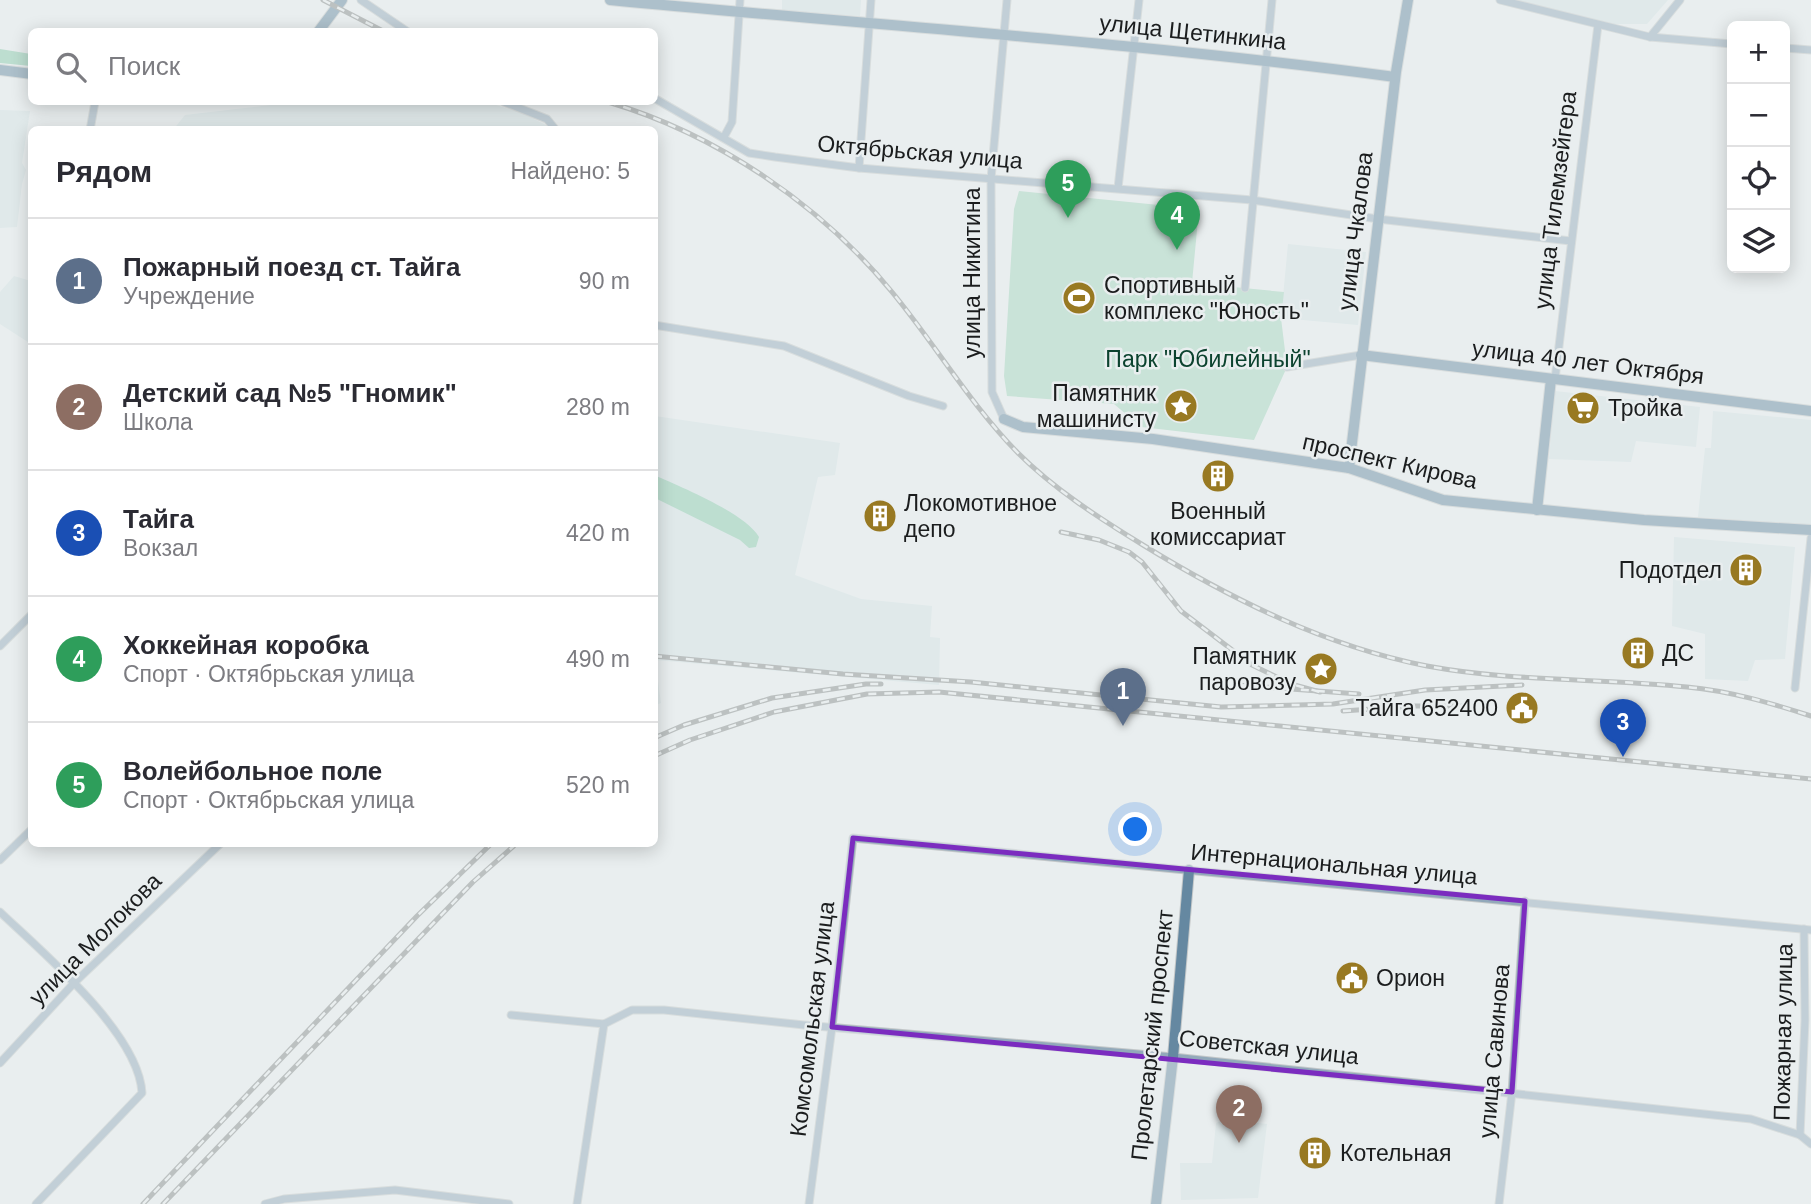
<!DOCTYPE html>
<html lang="ru">
<head>
<meta charset="utf-8">
<style>
	body { margin:0; font-family:Helvetica,sans-serif; background:#f2f2f3; color:#2b2b33 }
	.controls { position:absolute; right:21px; top:21px; display:grid; overflow:hidden; border-radius:10px; box-shadow:0 4px 18px #0003 }
	.controls button { width:63px; height:63px; display:grid; place-items:center; padding:0; border:0; border-bottom:2px solid #e1e1e2; background:#fff; color:#2b2b33; font:35px sans-serif }
	.you { position:absolute; left:1136px; top:830px; width:24px; height:24px; margin:-18px; border:5px solid #fff; border-radius:50%; background:#1a73e8; box-shadow:0 0 0 10px #1a73e833 }
	.badge { display:grid; place-items:center; width:46px; height:46px; border-radius:50%; background:#987922; color:#fff; font-size:23px; font-weight:700 }
	.pin { position:absolute; translate:-50% -58px; filter:drop-shadow(0 2px 4px #0008) }
	.pin::after { content:''; position:absolute; top:37px; width:24px; height:21px; background:inherit; clip-path:polygon(0 0,100% 0,50% 100%) }
	.list { margin:0; padding:0; list-style:none }
	h2 { display:flex; justify-content:space-between; align-items:center; height:91px; margin:0; padding:0 28px; font-size:30px }
	h2 small { font-size:23px; font-weight:400; color:#7c7c81 }
	.list li { display:grid; grid-template-columns:46px 1fr auto; gap:21px; align-items:center; box-sizing:border-box; height:126px; padding:0 28px; border-top:2px solid #e1e1e2 }
	.list b { display:block; font-size:26px; white-space:nowrap }
	.list p { margin:0; font-size:23px; white-space:nowrap; color:#7c7c81 }
	.list em { font-size:23px; font-style:normal; color:#7c7c81 }
	.icon { flex:none; width:38px; height:38px; fill:none; stroke:currentColor; stroke-width:2; stroke-linecap:round; stroke-linejoin:round }
	.map { position:relative; flex:none; width:1811px; height:1204px; overflow:hidden }
	.search { position:absolute; background:#fff; box-shadow:0 4px 18px #0003; left:28px; top:28px; width:630px; height:77px; display:flex; align-items:center; gap:18px; box-sizing:border-box; padding:0 24px; border-radius:10px; color:#7c7c81; font-size:26px }
	.panel { position:absolute; background:#fff; box-shadow:0 4px 18px #0003; left:28px; top:126px; width:630px; height:721px; border-radius:10px }
	.map>svg:first-child { display:block }
	.built { fill:#d4e2e5 }
	.green { fill:#a3d4bd }
	.forest { fill:#88c9ab }
	.lines { fill:none; stroke-linecap:round; stroke-linejoin:round }
	.street-casing { stroke:#c4c8c9; stroke-width:9 }
	.secondary-casing { stroke:#c4c8c9; stroke-width:12 }
	.street { stroke:#92a9ba; stroke-width:7 }
	.secondary { stroke:#6588a1; stroke-width:10 }
	.rail-casing { stroke:#868a8b; stroke-width:5 }
	.rail { stroke:#e9eeef; stroke-width:2.5; stroke-dasharray:8; stroke-linecap:butt }
	.marked { fill:none; stroke:#7b2cbf; stroke-width:5; stroke-linejoin:round }
	.labels { text-anchor:middle; dominant-baseline:central; stroke-width:5; stroke-linejoin:round; paint-order:stroke }
	.street-label { font-size:23px; fill:#1b1d1e; stroke:#e9eeef }
	.poi-label { font-size:23px; fill:#1b1d1e; stroke:#e9eeef; text-anchor:start }
	.park-label { font-size:23px; fill:#0c432f; stroke:#e9eeef }
</style>
</head>
<body>
<div class="map">
<svg width="1811" height="1204" viewBox="0 0 1811 1204">
	<rect width="100%" height="100%" fill="#e9eeef"/>
	<g class="built">
		<path d="M782,0h79l-1,16 -78,-5z"/>
		<path d="M1505,0h163l-21,24h-50z"/>
		<path d="M297,102h189l36,11 28,14 1,3h-378l12,-15z"/>
		<path d="M0,110l30,1 -8,52 4,7 -4,14 -5,43 -17,1z"/>
		<path d="M1288,244l78,8 -8,73 -77,-7z"/>
		<path d="M14,276l17,5v63l-31,-20v-32z"/>
		<path d="M1555,391l145,16 -4,40 -60,-6 -5,21 -82,-3z"/>
		<path d="M1713,411l98,9v105l-113,-8 7,-69h6z"/>
		<path d="M655,416l185,27 -5,32 -17,2 -23,98 66,24 71,7 -2,31 10,1 -1,47 -284,-25 6,43 -7,3z"/>
		<path d="M1674,537l121,10 -10,112 -30,1 -7,21 -43,-2v-45l-33,-8z"/>
		<path d="M1225,1119l42,5 -9,74 -77,2 -1,-37h32l4,-40z"/>
	</g>
	<path class="green" d="M1019,191l180,18 -7,74 92,9 -3,26 6,49 -33,73 -113,-13 -27,-23 -107,-8 -3,-20 10,-167z"/>
	<g class="forest">
		<path d="M0,49l31,5v12l-31,-3z"/>
		<path d="M654,475c27,12 91,38 105,62l-3,10 -7,1 -9,-8 -85,-42z"/>
	</g>
	<g class="lines">
		<defs>
			<g id="street">
				<path d="M361,0l47,32"/>
				<path d="M1500,0l150,37 82,7"/>
				<path d="M1650,37l30,-37"/>
				<path d="M1785,48l26,2"/>
				<path d="M654,98l95,55 26,4 84,11 393,32 126,19 193,22"/>
				<path d="M504,102l43,17 9,11"/>
				<path d="M90,130l5,-28"/>
				<path d="M724,137l8,-15 8,-122"/>
				<path d="M859,168l12,-168"/>
				<path d="M1118,188l21,-188"/>
				<path d="M1245,288l27,-288"/>
				<path d="M654,325l130,21 125,50 34,10"/>
				<path d="M1287,367l74,-12"/>
				<path d="M1555,379l43,-354"/>
				<path d="M1004,419l-12,-27 -1,-213 16,-179"/>
				<path d="M0,646l32,-32"/>
				<path d="M1795,688l16,-150"/>
				<path d="M0,860l32,-31"/>
				<path d="M0,912c42,40 139,121 142,181l-106,111"/>
				<path d="M511,1015l93,9 28,-14h32l140,15 369,32 578,62 49,16 11,9"/>
				<path d="M0,1063l74,-80 146,-139"/>
				<path d="M1800,1135l5,-115 -1,-91"/>
				<path d="M265,1204l19,-5 111,-9 114,14"/>
				<path d="M577,1204l27,-180"/>
				<path d="M809,1204l23,-177 21,-189 958,92"/>
				<path d="M1499,1204l13,-112 13,-191"/>
			</g>
			<g id="secondary">
				<path d="M610,0c262,25 524,42 785,77"/>
				<path d="M318,32l24,-32"/>
				<path d="M0,70l32,4"/>
				<path d="M1361,355l450,56"/>
				<path d="M1004,419l19,8 130,12 196,29 94,32 201,20 167,10"/>
				<path d="M1349,468l47,-396 12,-72"/>
				<path d="M1537,510l14,-131"/>
				<path d="M1156,1204l17,-147 16,-187"/>
			</g>
		</defs>
		<use href="#street" class="street-casing"/>
		<use href="#secondary" class="secondary-casing"/>
		<use href="#street" class="street"/>
		<use href="#secondary" class="secondary"/>
		<defs>
			<g id="rail">
				<path d="M323,0l62,32"/>
				<path d="M608,102c108,32 212,102 284,190 43,52 78,112 126,161 36,36 81,65 125,92 88,54 182,101 284,121 86,16 174,12 260,21 43,4 84,16 124,29"/>
				<path d="M1061,532l38,8 30,12 13,10 39,49 71,54 39,19 29,8"/>
				<path d="M654,656l189,18 128,8 250,25 112,-3 92,-14 97,-5"/>
				<path d="M1237,685l122,9"/>
				<path d="M1343,711l71,-5h53"/>
				<path d="M654,738l30,-13 88,-27 94,-14h15"/>
				<path d="M654,756l36,-16 84,-28 93,-18 72,-2 872,87"/>
				<path d="M143,1204l274,-288 74,-72"/>
				<path d="M163,1204l310,-322 43,-38"/>
			</g>
		</defs>
		<use href="#rail" class="rail-casing"/>
		<use href="#rail" class="rail"/>
	</g>
	<path d="M0 0H1811V1204H0ZM853,838l672,63 -13,191 -680,-65z" fill="#e9eeef" fill-opacity=".55" fill-rule="evenodd"/>
	<path class="marked" d="M853,838l672,63 -13,191 -680,-65z"/>
	<defs>
		<symbol id="stadium-disc" viewBox="-11 -11 22 22"><circle r="9.5" fill="#987922" stroke="#e9eeef"/><path d="M0-5a6.5 5 0 1 0 0 10a6.5 5 0 1 0 0-10ZM-3.5-1.8h7v3.6h-7Z" fill="#fff"/></symbol>
		<symbol id="sight-disc" viewBox="-11 -11 22 22"><circle r="9.5" fill="#987922" stroke="#e9eeef"/><path d="M0-6L1.8-2.2L6-1.7L2.9 1.2L3.7 5.4L0 3.3L-3.7 5.4L-2.9 1.2L-6-1.7L-1.8-2.2Z" fill="#fff"/></symbol>
		<symbol id="supermarket-disc" viewBox="-11 -11 22 22"><circle r="9.5" fill="#987922" stroke="#e9eeef"/><path d="M-6-5.5h2.5l.6 2H6L4.5 2H-2.5L-4.4-4H-6ZM-1.5 3.2a1.3 1.3 0 1 0 .1 0ZM3 3.2a1.3 1.3 0 1 0 .1 0Z" fill="#fff"/></symbol>
		<symbol id="building-disc" viewBox="-11 -11 22 22"><circle r="9.5" fill="#987922" stroke="#e9eeef"/><path d="M-4-6H4V6H1V3H-1V6H-4ZM-2.5-4.3h1.7v1.8h-1.7ZM.8-4.3h1.7v1.8H.8ZM-2.5-1h1.7V.8h-1.7ZM.8-1h1.7V.8H.8Z" fill="#fff"/></symbol>
		<symbol id="civic-disc" viewBox="-11 -11 22 22"><circle r="9.5" fill="#987922" stroke="#e9eeef"/><path d="M-.6-6.5H3V-4.5H.6V-3L4-1V1h2V6H-6V1h2V-1L-.6-3ZM-1.2 2.5V6h2.4V2.5Z" fill="#fff"/></symbol>
	</defs>
	<g fill-rule="evenodd">
		<use href="#stadium-disc" x="1060" y="279" width="38" height="38"/>
		<use href="#sight-disc" x="1162" y="387" width="38" height="38"/>
		<use href="#supermarket-disc" x="1564" y="389" width="38" height="38"/>
		<use href="#building-disc" x="1199" y="457" width="38" height="38"/>
		<use href="#building-disc" x="861" y="497" width="38" height="38"/>
		<use href="#building-disc" x="1727" y="551" width="38" height="38"/>
		<use href="#building-disc" x="1619" y="634" width="38" height="38"/>
		<use href="#sight-disc" x="1302" y="650" width="38" height="38"/>
		<use href="#civic-disc" x="1503" y="689" width="38" height="38"/>
		<use href="#civic-disc" x="1333" y="959" width="38" height="38"/>
		<use href="#building-disc" x="1296" y="1134" width="38" height="38"/>
	</g>
	<g class="labels">
		<g class="street-label">
			<text transform="translate(1193 32) rotate(6)">улица Щетинкина</text>
			<text transform="translate(920 152) rotate(5)">Октябрьская улица</text>
			<text transform="translate(1555 200) rotate(-83)">улица Тилемзейгера</text>
			<text transform="translate(1355 231) rotate(-83)">улица Чкалова</text>
			<text transform="translate(972 273) rotate(-90)">улица Никитина</text>
			<text transform="translate(1588 362) rotate(7)">улица 40 лет Октября</text>
			<text transform="translate(1390 461) rotate(13)">проспект Кирова</text>
			<text transform="translate(1334 864) rotate(5)">Интернациональная улица</text>
			<text transform="translate(95 939) rotate(-45)">улица Молокова</text>
			<text transform="translate(812 1019) rotate(-83)">Комсомольская улица</text>
			<text transform="translate(1783 1032) rotate(-89)">Пожарная улица</text>
			<text transform="translate(1152 1035) rotate(-84)">Пролетарский проспект</text>
			<text transform="translate(1269 1047) rotate(6)">Советская улица</text>
			<text transform="translate(1494 1051) rotate(-85)">улица Савинова</text>
		</g>
		<g class="poi-label">
			<text x="1104" y="285">Спортивный<tspan x="1104" dy="26">комплекс "Юность"</tspan></text>
			<text x="1156" y="393" text-anchor="end">Памятник<tspan x="1156" dy="26">машинисту</tspan></text>
			<text x="1608" y="408">Тройка</text>
			<text x="904" y="503">Локомотивное<tspan x="904" dy="26">депо</tspan></text>
			<text x="1218" y="511" text-anchor="middle">Военный<tspan x="1218" dy="26">комиссариат</tspan></text>
			<text x="1722" y="570" text-anchor="end">Подотдел</text>
			<text x="1662" y="653">ДС</text>
			<text x="1296" y="656" text-anchor="end">Памятник<tspan x="1296" dy="26">паровозу</tspan></text>
			<text x="1498" y="708" text-anchor="end">Тайга 652400</text>
			<text x="1376" y="978">Орион</text>
			<text x="1340" y="1153">Котельная</text>
		</g>
		<g class="park-label">
			<text x="1208" y="359">Парк "Юбилейный"</text>
		</g>
	</g>
</svg>
<div class="controls">
<button>+</button>
<button>−</button>
<button><svg class="icon" aria-label="locate" viewBox="0 0 24 24"><circle cx="12" cy="12" r="6"/><path d="M12 2v4M12 18v4M2 12h4M18 12h4"/></svg></button>
<button><svg class="icon" aria-label="layers" viewBox="0 0 24 24"><path d="M12 4l9 5-9 5-9-5zM3 14l9 5 9-5"/></svg></button>
</div>
<div class="you"></div>
<div class="pin badge" style="left:1123px;top:726px;background:#5c6f8a">1</div>
<div class="pin badge" style="left:1239px;top:1143px;background:#8d6e63">2</div>
<div class="pin badge" style="left:1623px;top:757px;background:#1a4fb4">3</div>
<div class="pin badge" style="left:1177px;top:250px;background:#2e9e5b">4</div>
<div class="pin badge" style="left:1068px;top:218px;background:#2e9e5b">5</div>
<div class="search"><svg class="icon" aria-label="search" viewBox="0 0 24 24"><circle cx="10" cy="10" r="6"/><path d="M15 15l6 6"/></svg>Поиск</div>
<section class="panel">
<h2>Рядом<small>Найдено: 5</small></h2>
<ul class="list">
<li><span class="badge" style="background:#5c6f8a">1</span><div><b>Пожарный поезд ст. Тайга</b><p>Учреждение</p></div><em>90 m</em></li>
<li><span class="badge" style="background:#8d6e63">2</span><div><b>Детский сад №5 &quot;Гномик&quot;</b><p>Школа</p></div><em>280 m</em></li>
<li><span class="badge" style="background:#1a4fb4">3</span><div><b>Тайга</b><p>Вокзал</p></div><em>420 m</em></li>
<li><span class="badge" style="background:#2e9e5b">4</span><div><b>Хоккейная коробка</b><p>Спорт · Октябрьская улица</p></div><em>490 m</em></li>
<li><span class="badge" style="background:#2e9e5b">5</span><div><b>Волейбольное поле</b><p>Спорт · Октябрьская улица</p></div><em>520 m</em></li>
</ul>
</section>
</div>
</body>
</html>
